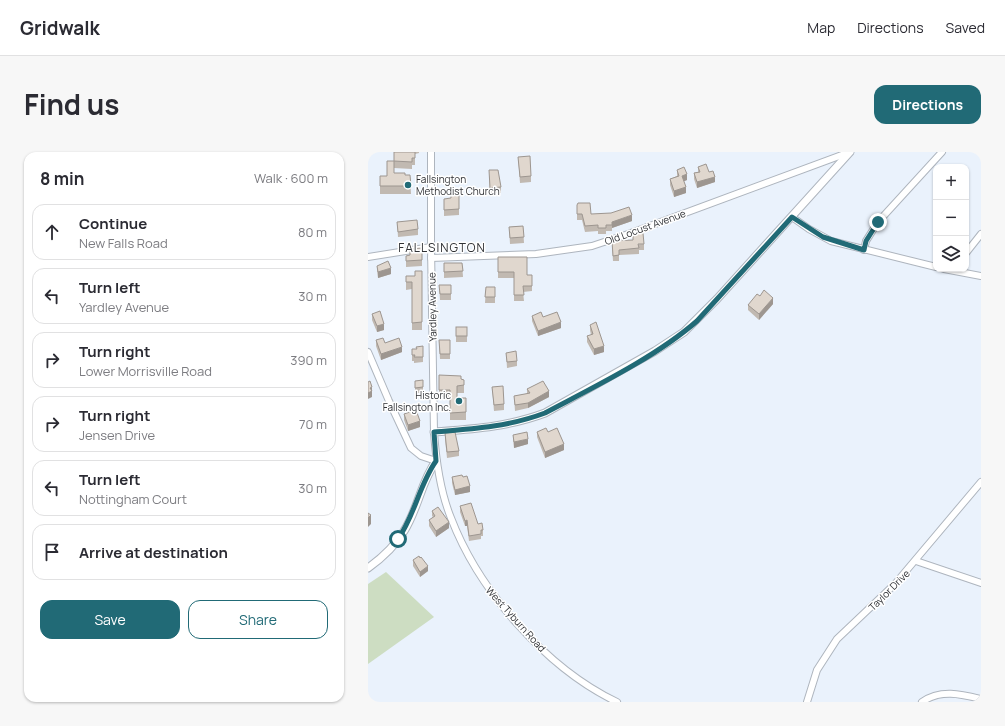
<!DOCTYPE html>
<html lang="en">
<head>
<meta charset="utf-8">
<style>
	body { margin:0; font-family:Manrope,sans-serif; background:#f7f7f7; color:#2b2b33 }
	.controls { position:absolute; right:12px; top:12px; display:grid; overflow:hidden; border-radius:8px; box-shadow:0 1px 3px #0004 }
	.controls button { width:36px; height:36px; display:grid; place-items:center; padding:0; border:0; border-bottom:1px solid #e1e1e2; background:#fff; color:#2b2b33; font:20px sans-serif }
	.stop { position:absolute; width:12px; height:12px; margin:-9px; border:3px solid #216a76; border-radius:50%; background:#fff }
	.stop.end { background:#216a76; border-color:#fff; box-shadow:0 1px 4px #0008 }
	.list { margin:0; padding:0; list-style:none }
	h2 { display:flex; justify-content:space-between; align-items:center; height:52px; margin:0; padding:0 16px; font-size:17px }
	h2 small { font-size:13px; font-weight:400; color:#7c7c81 }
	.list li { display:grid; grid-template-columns:26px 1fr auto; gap:12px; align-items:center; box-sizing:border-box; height:56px; margin:0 8px 8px; padding:0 8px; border:1px solid #e1e1e2; border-radius:12px }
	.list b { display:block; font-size:15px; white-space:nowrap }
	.list p { margin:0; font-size:13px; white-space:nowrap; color:#7c7c81 }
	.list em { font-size:13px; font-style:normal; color:#7c7c81 }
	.actions { display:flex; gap:8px; padding:12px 16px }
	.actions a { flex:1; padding:9px 0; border:1px solid #216a76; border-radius:12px; text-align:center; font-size:14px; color:#216a76 }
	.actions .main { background:#216a76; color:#fff }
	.icon { flex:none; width:22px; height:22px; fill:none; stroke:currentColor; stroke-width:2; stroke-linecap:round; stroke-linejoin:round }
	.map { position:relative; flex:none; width:613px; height:550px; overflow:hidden; border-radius:12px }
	header { display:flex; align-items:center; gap:24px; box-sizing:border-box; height:56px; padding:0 20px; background:#fff; border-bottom:1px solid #e1e1e2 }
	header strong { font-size:19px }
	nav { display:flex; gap:22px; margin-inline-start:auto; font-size:14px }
	.intro { display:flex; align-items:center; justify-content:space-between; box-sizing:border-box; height:96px; padding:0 24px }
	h1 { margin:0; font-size:28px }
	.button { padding:10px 18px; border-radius:12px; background:#216a76; color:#fff; font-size:14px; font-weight:700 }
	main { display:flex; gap:24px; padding:0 24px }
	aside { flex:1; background:#fff; border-radius:12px; box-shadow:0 1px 3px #0004 }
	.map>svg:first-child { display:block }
	.green { fill:#cdddc2 }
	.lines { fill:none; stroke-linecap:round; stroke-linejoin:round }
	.minor-casing { stroke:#aeb5be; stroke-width:8 }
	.tertiary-casing { stroke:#aeb5be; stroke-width:9 }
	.minor { stroke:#fff; stroke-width:6 }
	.tertiary { stroke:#fff; stroke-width:7 }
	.wall { fill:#c1b9b1 }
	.shaded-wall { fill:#9d9690 }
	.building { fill:#e0d7ce; stroke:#9d9690 }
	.route { stroke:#216a76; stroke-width:5 }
	.poi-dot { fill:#216a76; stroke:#fff; stroke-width:1.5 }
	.labels { text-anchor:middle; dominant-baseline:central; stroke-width:3; stroke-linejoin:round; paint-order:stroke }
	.poi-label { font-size:10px; fill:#2f3135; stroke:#fff; text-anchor:start }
	.street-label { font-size:10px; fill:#2f3135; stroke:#fff }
	.quarter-label { font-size:12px; letter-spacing:1px; fill:#2f3135; stroke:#fff }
</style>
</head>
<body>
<header>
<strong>Gridwalk</strong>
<nav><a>Map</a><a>Directions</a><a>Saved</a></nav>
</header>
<div class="intro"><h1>Find us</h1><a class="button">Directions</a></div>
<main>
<aside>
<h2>8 min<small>Walk · 600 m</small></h2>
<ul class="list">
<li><svg class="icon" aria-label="ahead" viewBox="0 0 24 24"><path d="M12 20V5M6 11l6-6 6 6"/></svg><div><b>Continue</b><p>New Falls Road</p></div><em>80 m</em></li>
<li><svg class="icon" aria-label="left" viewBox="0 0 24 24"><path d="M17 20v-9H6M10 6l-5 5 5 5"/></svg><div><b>Turn left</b><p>Yardley Avenue</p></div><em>30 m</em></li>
<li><svg class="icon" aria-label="right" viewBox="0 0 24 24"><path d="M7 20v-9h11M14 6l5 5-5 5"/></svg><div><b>Turn right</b><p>Lower Morrisville Road</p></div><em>390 m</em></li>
<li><svg class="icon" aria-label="right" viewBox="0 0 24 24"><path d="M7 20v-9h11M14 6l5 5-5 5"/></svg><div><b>Turn right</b><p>Jensen Drive</p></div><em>70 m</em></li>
<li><svg class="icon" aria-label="left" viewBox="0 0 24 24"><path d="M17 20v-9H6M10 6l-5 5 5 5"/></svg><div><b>Turn left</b><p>Nottingham Court</p></div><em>30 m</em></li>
<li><svg class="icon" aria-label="arrive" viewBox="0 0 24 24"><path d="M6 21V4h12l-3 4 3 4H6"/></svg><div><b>Arrive at destination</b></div></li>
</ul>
<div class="actions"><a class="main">Save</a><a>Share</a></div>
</aside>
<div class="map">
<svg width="613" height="550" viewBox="0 0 613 550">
	<rect width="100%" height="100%" fill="#eaf2fc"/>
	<path class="green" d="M18,420l48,45 -66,47v-80z"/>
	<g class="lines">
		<defs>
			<g id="minor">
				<path d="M63,0v95l3,185c2,29 6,59 17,86 28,73 95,150 166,184"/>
				<path d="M424,65l17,12 22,12 105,26"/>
				<path d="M496,98l2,-9 12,-19 64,-70"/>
				<path d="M598,101l15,-19"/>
				<path d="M0,105l63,-10"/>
				<path d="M63,106l105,-4 56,-8 39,-13 219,-81"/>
				<path d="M576,117l37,7"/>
				<path d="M0,200l21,49 22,47 10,8 15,5"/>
				<path d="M548,409l65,22"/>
				<path d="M439,550l10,-32 20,-31 58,-55 86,-102"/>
				<path d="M554,550c18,-13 39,-8 59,-3"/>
			</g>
			<g id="tertiary">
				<path d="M66,280c38,-3 74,-5 111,-19l110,-62 29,-19 33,-33 133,-147"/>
				<path d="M0,416c14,-10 27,-22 36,-37 14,-22 17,-49 32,-70"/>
			</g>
		</defs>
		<use href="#minor" class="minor-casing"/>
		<use href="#tertiary" class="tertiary-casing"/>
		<use href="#minor" class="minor"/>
		<use href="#tertiary" class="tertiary"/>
	</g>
	<g class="wall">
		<path d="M26,0h25v1l-4,1v11h-3v4l-18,-1z"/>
		<path d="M150,5l13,19v6l-11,1z"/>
		<path d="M330,15l11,5 6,10 -18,6 -3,-9v-6l4,-1z"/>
		<path d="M309,18l10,10 -3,1 2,12 -12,4 -4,-12v-6l7,-3z"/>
		<path d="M26,21l11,2h5l1,19h-31v-18h7z"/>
		<path d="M121,24l12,11v6h-11z"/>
		<path d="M76,47l15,10v6l-15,1z"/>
		<path d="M209,53l14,9 41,7 -20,7v3h-6v3h-8v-3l-13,1 -3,-12h-5z"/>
		<path d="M29,70l21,7v6l-20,2z"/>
		<path d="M155,74l1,17 -14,1 -1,-17z"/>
		<path d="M276,92v6h-5v4l-20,1v6h-6l-1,-15z"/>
		<path d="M54,96v18l-16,1v-11l4,-1z"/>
		<path d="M130,105l29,18h5v16l-9,1 1,9h-10v-23h-16z"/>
		<path d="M76,111h18l1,14 -19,1z"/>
		<path d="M9,114l14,8 -13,4 -1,-7z"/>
		<path d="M54,119v59h-10v-41l-6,1v-14h9z"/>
		<path d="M71,133l12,9v6h-11z"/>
		<path d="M118,135h9v16h-10z"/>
		<path d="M392,144l13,8 -14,16 -11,-10v-5z"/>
		<path d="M4,162l12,16 -7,2 -5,-12z"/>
		<path d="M164,164l11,1 18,11 -23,8 -6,-15z"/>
		<path d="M222,173l14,27 -10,3 -7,-13v-6l4,-1 -1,-5z"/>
		<rect x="88" y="175" width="11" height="15"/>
		<path d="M8,188l9,3 17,9 -21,8 -5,-14z"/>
		<path d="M71,188l11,14v5h-10z"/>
		<path d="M55,194v16l-9,1v-2h-2v-12h5z"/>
		<path d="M138,201l11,8v5l-10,2z"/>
		<path d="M71,223l25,5v13h-7v5h9v22h-16v-23h-11z"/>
		<path d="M47,229l8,6v6h-8z"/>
		<path d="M124,235l12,17v6l-10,1z"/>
		<path d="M159,237l22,8 -21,11 -13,3 -1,-15 13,-2z"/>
		<path d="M36,262l16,13 -12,4 -4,-11z"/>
		<path d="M169,280h11l16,18 -19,8 -8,-21z"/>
		<path d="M77,281l14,18v5l-12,2 -2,-19z"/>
		<path d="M145,283l15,9 -14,4 -1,-8z"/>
		<path d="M84,325h11l7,15 -15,3 -3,-12z"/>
		<path d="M92,354l23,24v6h-2v3l-12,2 -2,-15h-2l-5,-14z"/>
		<path d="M64,359l17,17 -13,9 -7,-11v-6l4,-3 -1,-1z"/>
		<path d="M45,408l15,11 -8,6 -7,-11z"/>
	</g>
	<g class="shaded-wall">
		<path d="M319,22v6l-5,2v-6z"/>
		<path d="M347,25v5l-18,6v-6z"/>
		<path d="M318,35v6l-12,4v-6z"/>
		<path d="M264,63v6l-20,7v-6z"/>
		<path d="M23,116v6l-13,4v-6z"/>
		<path d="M405,146v6l-14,16v-6z"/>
		<path d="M193,170v6l-23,8v-5z"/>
		<path d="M16,172v6l-7,2v-6z"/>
		<path d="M236,194v6l-10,3v-6z"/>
		<path d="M34,195v5l-21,8v-6z"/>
		<path d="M4,235v10l-4,2v-6l2,-5z"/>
		<path d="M181,239v6l-21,11v-5z"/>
		<path d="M52,269v6l-12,4v-6z"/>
		<path d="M160,287v5l-14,4v-6z"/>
		<path d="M196,292v6l-19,8v-6z"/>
		<path d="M102,334v6l-15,3v-5z"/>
		<path d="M3,363v9l-3,3v-9z"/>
		<path d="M99,368v6h-2v-5z"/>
		<path d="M81,370v6l-13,9v-6z"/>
		<path d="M60,414v5l-8,6v-5z"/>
	</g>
	<g class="building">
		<path d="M26,0h21v6h-3v4l-18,-1z"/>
		<path d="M162,4l1,20 -11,1 -2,-20z"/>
		<path d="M19,9h7v12h11v2h5l1,11h-31v-10h7z"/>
		<path d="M338,12l3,8 4,-1 2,6 -18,5 -3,-9 6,-1 -2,-5z"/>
		<path d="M316,15l3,7 -5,2 4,11 -12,4 -4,-12 9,-3 -2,-6z"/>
		<path d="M121,18h9l3,17 -11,1z"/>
		<path d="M83,42h8v15l-15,1v-11l7,-1z"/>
		<path d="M210,51h12l1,11 20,-1 18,-6 3,8 -20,7v3h-6v3h-8v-3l-13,1 -3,-12h-5v-9z"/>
		<path d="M49,68l1,9 -20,3 -1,-10z"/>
		<path d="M155,74l1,11 -14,1 -1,-11z"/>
		<path d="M275,81l1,11h-6l1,4 -20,2v5l-6,1 -1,-15 21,-1v-6z"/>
		<path d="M54,96v12l-16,1v-5l4,-1v-6z"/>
		<path d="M130,105h29v18h5v11h-9l1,9h-10v-23h-16z"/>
		<path d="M20,109l3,7 -13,4 -1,-6z"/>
		<path d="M76,111h18l1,8 -19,1z"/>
		<path d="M47,119h7v51l-10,1v-41h-6v-6h9z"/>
		<path d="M71,133h12v9h-11z"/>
		<path d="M118,135h9v10h-10z"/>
		<path d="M396,138l9,8 -14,16 -11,-9 9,-11 3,2z"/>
		<path d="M12,159l4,13 -7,2 -5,-12z"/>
		<path d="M173,160l2,5 14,-5 4,10 -23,9 -6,-15z"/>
		<path d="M228,170l8,24 -10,3 -7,-13 6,-2 -3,-9z"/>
		<rect x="88" y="175" width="11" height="9"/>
		<path d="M15,186l2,5 14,-5 3,9 -21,7 -5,-14z"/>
		<path d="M71,188h11v14h-10z"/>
		<path d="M55,194v11h-9l1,-2h-3v-6h5l-1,-2z"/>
		<path d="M148,199l1,10 -10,1 -1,-9z"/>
		<path d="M71,223l22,1v3l3,1v5l-7,1v12h9v14l-16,1v-23h-11z"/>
		<path d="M55,228v7l-8,1v-7z"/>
		<path d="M2,229l2,6 -2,1 2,3 -4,2v-11z"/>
		<path d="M175,229l6,10 -21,12 -13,2 -1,-9 16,-3 -3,-4z"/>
		<path d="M135,234l1,18 -10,1 -2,-18z"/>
		<path d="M48,258l4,11 -12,4 -4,-11z"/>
		<path d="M178,276l2,4 9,-4 7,16 -19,8 -8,-20z"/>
		<path d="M87,280l4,19 -12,1 -2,-19z"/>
		<path d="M159,280l1,7 -14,3 -1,-7z"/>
		<path d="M94,323l1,2 4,-1 3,10 -15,4 -3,-13z"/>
		<path d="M103,351l7,21 4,-1 1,7h-2v4l-12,2 -2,-16 -2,1 -5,-15z"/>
		<path d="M70,355l11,15 -13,9 -7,-11 6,-4 -3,-5z"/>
		<path d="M0,361l3,2 -3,3z"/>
		<path d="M51,404l1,2 1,-1 7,9 -8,6 -7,-12z"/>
	</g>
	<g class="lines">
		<path class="route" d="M30,387c17,-24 21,-54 38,-78l-2,-29c38,-3 74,-5 111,-19 49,-26 111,-56 152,-92l95,-104 31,20 41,13 2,-9 12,-19"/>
	</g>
	<g class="poi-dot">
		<circle cx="40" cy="33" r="4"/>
		<circle cx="91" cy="249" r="4"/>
	</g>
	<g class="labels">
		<g class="poi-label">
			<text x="48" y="27">Fallsington<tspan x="48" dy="12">Methodist Church</tspan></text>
			<text x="83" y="243" text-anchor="end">Historic<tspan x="83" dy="12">Fallsington Inc.</tspan></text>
		</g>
		<g class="street-label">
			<text transform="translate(277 75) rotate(-20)">Old Locust Avenue</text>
			<text transform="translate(64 155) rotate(-91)">Yardley Avenue</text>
			<text transform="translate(521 438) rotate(-45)">Taylor Drive</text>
			<text transform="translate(148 467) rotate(48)">West Tyburn Road</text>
		</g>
		<g class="quarter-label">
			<text x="74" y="95">FALLSINGTON</text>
		</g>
	</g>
</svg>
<div class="controls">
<button>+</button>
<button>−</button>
<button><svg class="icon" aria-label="layers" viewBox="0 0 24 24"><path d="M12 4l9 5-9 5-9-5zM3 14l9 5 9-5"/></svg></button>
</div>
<div class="stop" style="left:30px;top:387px"></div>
<div class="stop end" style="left:510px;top:70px"></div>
</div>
</main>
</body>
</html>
